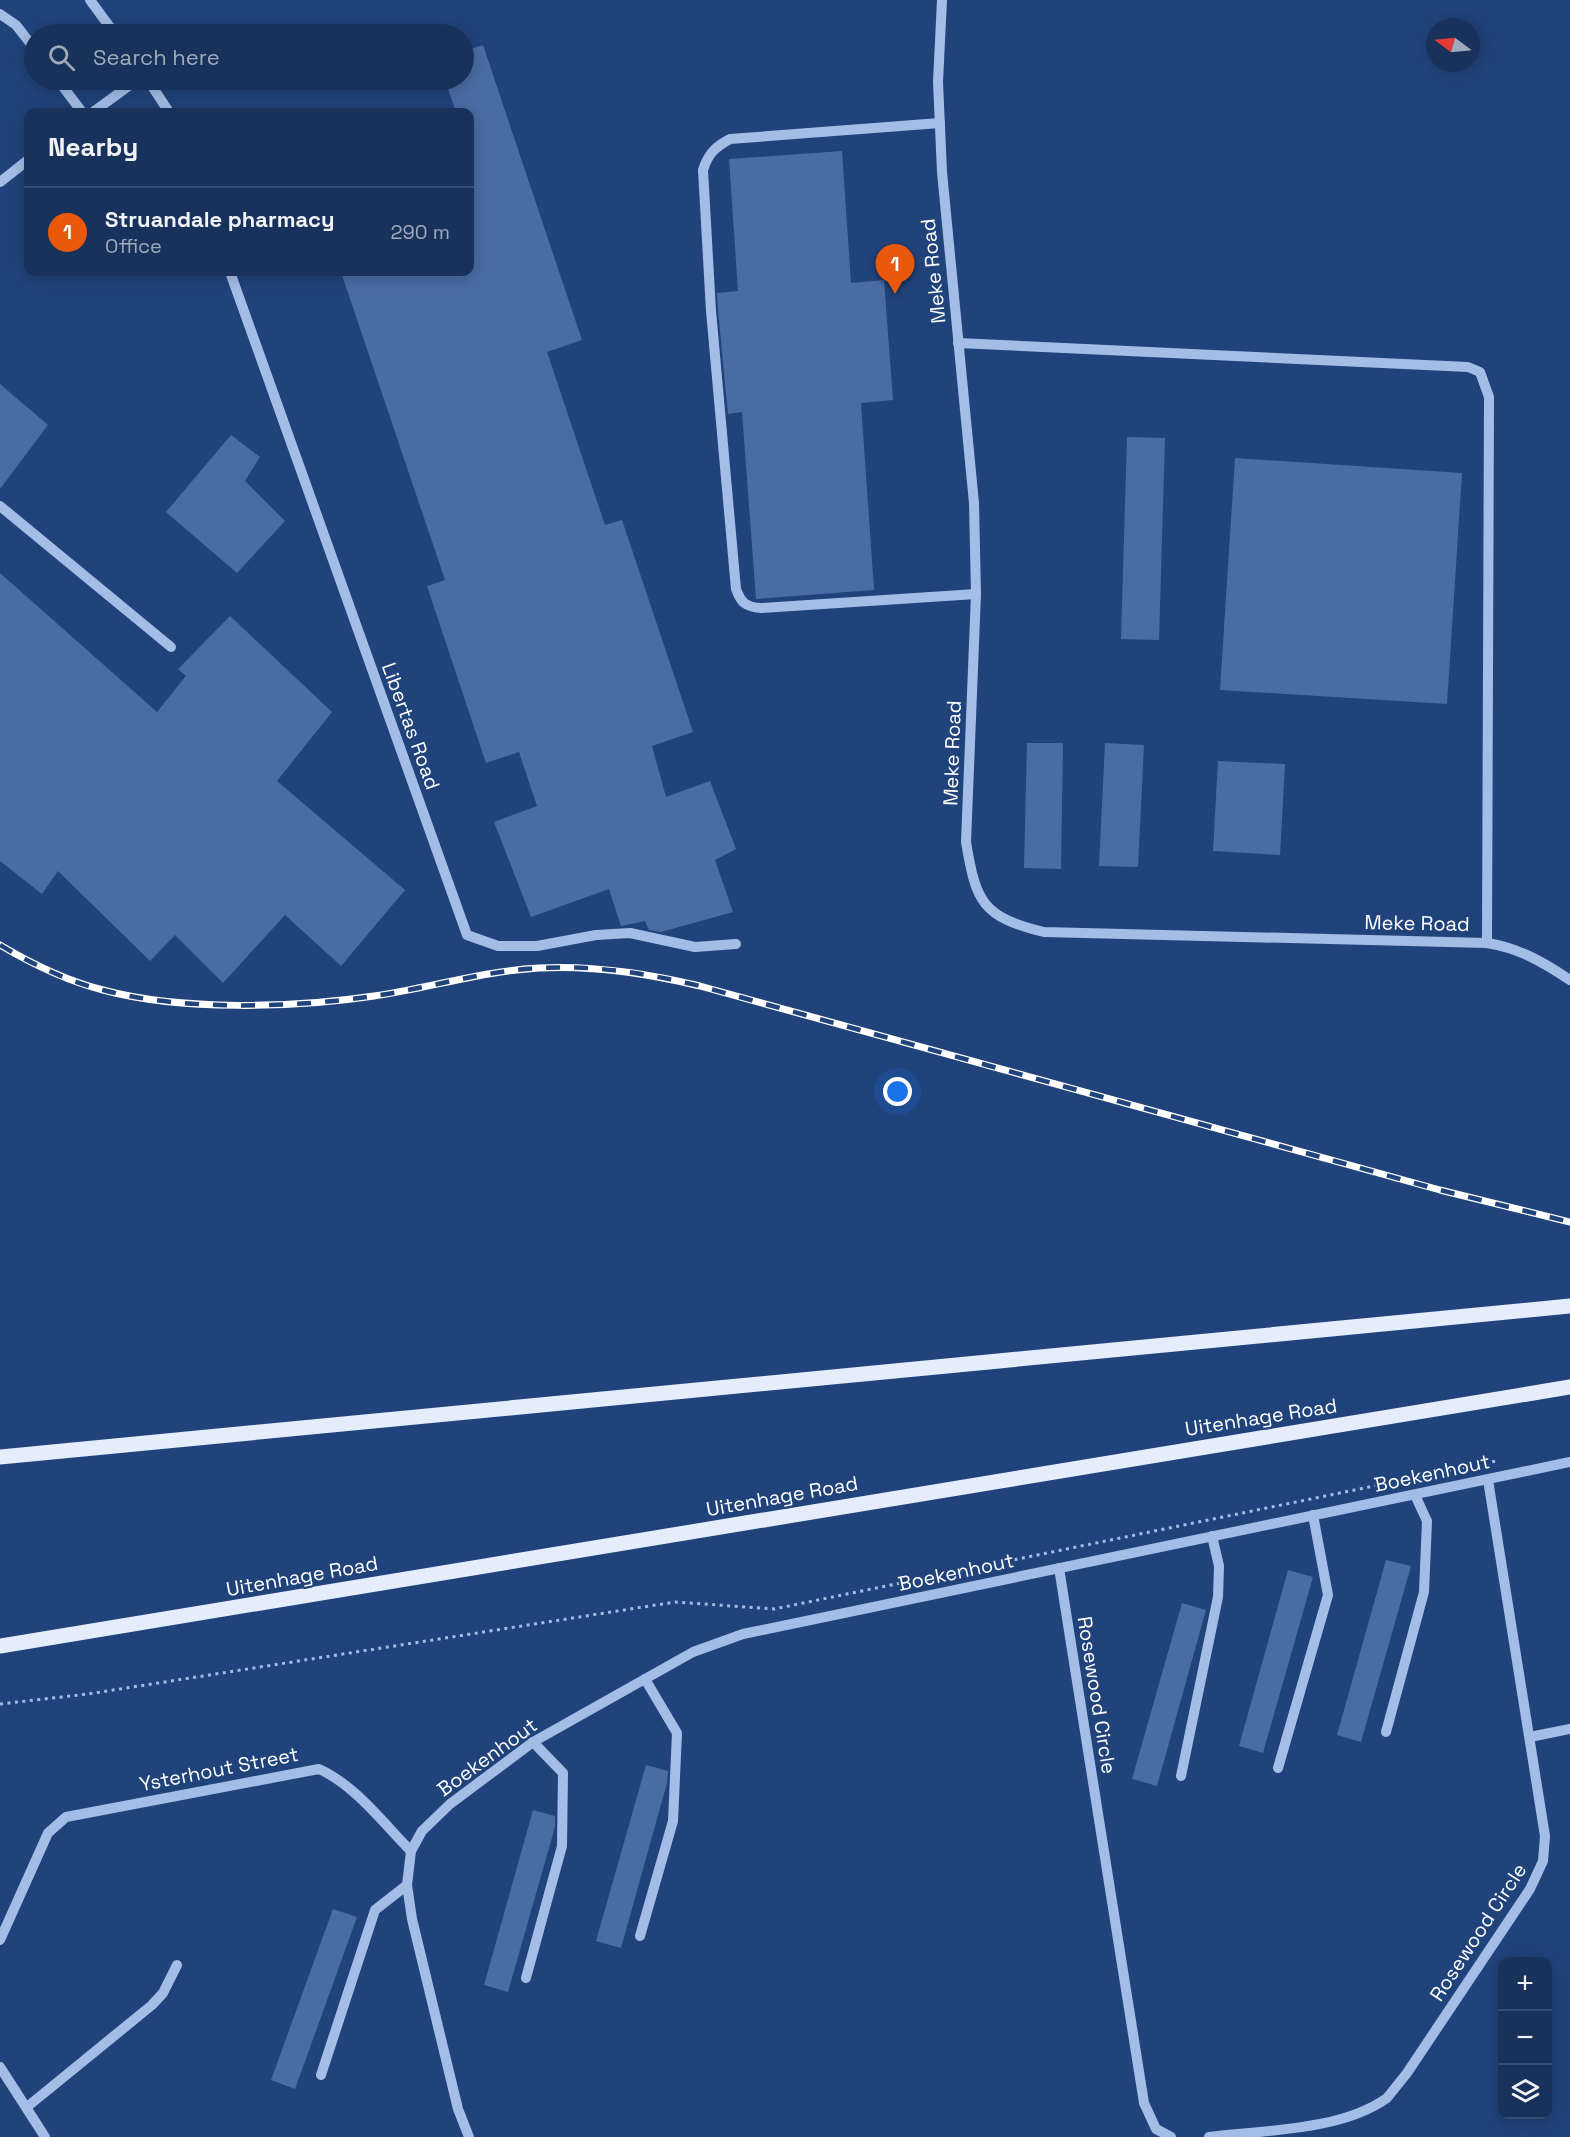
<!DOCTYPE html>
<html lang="en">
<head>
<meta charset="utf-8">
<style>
	body { margin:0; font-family:"Space Grotesk",sans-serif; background:#223a62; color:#f1f3f6 }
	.controls { position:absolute; right:18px; bottom:18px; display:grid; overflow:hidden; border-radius:12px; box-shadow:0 3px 15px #0003 }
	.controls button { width:54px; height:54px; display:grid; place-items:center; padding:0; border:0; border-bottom:2px solid #374d72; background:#19325c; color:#f1f3f6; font:30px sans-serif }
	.compass { position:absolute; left:1426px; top:18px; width:54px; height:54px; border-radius:50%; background:#19325c; box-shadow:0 3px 15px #0003; rotate:286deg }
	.you { position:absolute; left:898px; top:1092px; width:21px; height:21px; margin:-15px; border:4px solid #fff; border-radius:50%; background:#1a73e8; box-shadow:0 0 0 9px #1a73e833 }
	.badge { display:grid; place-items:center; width:39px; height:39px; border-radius:50%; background:#ea580c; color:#fff; font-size:20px; font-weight:700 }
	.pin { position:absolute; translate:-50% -50px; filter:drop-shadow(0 2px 3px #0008) }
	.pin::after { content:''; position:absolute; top:32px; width:21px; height:18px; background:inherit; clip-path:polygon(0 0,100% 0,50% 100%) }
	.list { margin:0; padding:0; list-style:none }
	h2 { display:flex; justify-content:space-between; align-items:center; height:78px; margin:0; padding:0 24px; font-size:26px }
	h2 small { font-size:20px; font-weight:400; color:#9faabb }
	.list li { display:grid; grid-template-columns:39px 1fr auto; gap:18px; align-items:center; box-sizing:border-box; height:90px; padding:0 24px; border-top:2px solid #374d72 }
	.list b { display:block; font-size:22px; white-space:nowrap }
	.list p { margin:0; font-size:20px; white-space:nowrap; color:#9faabb }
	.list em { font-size:20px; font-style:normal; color:#9faabb }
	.icon { flex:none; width:33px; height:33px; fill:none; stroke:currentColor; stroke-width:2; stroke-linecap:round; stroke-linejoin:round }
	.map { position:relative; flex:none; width:1570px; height:2137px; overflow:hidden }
	.search { position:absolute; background:#19325c; box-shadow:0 3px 15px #0003; left:24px; top:24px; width:450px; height:66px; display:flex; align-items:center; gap:15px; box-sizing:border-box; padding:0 21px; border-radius:33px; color:#9faabb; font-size:22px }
	.panel { position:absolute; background:#19325c; box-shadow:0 3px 15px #0003; left:24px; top:108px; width:450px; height:168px; border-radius:12px }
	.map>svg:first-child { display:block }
	.building { fill:#4a6ca5 }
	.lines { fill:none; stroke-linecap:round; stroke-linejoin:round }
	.path { stroke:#a4bde6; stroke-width:3; stroke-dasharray:3 4.5; stroke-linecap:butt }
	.minor { stroke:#a4bde6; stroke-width:10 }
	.major { stroke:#e5edfd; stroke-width:15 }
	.rail-casing { stroke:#fff; stroke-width:7 }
	.rail { stroke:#21437b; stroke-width:4.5; stroke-dasharray:14; stroke-linecap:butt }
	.labels { text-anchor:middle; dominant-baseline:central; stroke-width:4.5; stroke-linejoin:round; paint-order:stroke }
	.street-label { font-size:20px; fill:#fff; stroke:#21437b }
</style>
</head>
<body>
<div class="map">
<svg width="1570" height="2137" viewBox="0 0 1570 2137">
	<rect width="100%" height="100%" fill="#21437b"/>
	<g class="building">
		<path d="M483,45l99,295 -35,12 58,173 17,-5 71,212 -41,14 14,51 44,-16 26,68 -21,11 18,52 -72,20 -12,-2 -4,-9 -24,5 -12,-37 -78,28 -37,-95 43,-16 -18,-54 -33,11 -59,-177 18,-6 -104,-308h129v-107l3,-2 -3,-11v-40h-14l-11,-32h19v-29z"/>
		<path d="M842,151l9,132 33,-3 9,120 -32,3 13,187 -118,9 -14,-187 -14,2 -10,-104 -1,-17 21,-2 -9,-132z"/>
		<path d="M0,384l48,41 -48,64z"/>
		<path d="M231,435l29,22 -15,24 40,40 -48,52 -71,-61z"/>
		<path d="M1127,437l38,1 -6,202 -38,-1z"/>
		<path d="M1235,458l227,15 -15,231 -227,-14z"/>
		<path d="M0,573l157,139 29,-36 -8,-7 52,-53 102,96 -55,69 128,109 -64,76 -56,-51 -62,68 -48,-48 -25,26 -92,-90 -16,23 -42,-33z"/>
		<path d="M1027,743h36l-2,126 -37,-1z"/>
		<path d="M1105,743l39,2 -6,122 -39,-1z"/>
		<path d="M1218,761l67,3 -5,91 -67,-4z"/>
		<path d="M1386,1560l25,6 -50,176 -24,-7z"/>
		<path d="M1288,1570l25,7 -50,176 -24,-7z"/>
		<path d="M1182,1603l24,7 -49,176 -25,-7z"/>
		<path d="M646,1765l22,6 -1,12 -46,165 -25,-7z"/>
		<path d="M533,1810l22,6v11l-47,165 -24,-7z"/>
		<path d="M333,1909l24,8 -62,172 -24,-9z"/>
	</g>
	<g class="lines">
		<path class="path" d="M0,1704l88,-10 587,-92 99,7 722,-148"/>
		<g class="minor">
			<path d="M90,0l25,34"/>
			<path d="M942,0l-4,82 4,90 32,331 2,91 -10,248c10,60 16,75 78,90l443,11c32,5 56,19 83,37"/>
			<path d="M0,14l16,11 18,23"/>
			<path d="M58,80l24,32"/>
			<path d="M148,80l21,32"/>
			<path d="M93,112l44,-32"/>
			<path d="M940,123l-210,16c-15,8 -22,15 -27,31l8,141 25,278c5,14 10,18 25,19l215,-14"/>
			<path d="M0,182l28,-22"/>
			<path d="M230,272l237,663 31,11h39l59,-11 34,-2 65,14 41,-3"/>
			<path d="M958,343l510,24 12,5 9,25 -2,546"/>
			<path d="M0,506l171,141"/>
			<path d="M1059,1568l85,535 12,26 15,8"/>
			<path d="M1386,1732l38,-140 3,-71 -12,-26"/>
			<path d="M1530,1737l40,-8"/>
			<path d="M1278,1768l50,-173 -15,-80"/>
			<path d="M1181,1776l37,-179 1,-31 -7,-30"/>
			<path d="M640,1936l33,-115 4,-88 -32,-54"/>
			<path d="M0,1940l48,-107 18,-16 253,-48c36,16 64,54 92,82"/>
			<path d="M526,1978l36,-132 1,-73 -30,-31"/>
			<path d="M0,2067l45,70"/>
			<path d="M321,2075l54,-165 32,-25"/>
			<path d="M27,2107l125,-102 11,-12 14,-28"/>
			<path d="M469,2137l-11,-28 -46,-190 -5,-34 4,-34 11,-20 28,-27 83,-62 160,-90 50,-18 827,-172"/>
			<path d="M1209,2137c55,-7 132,-6 178,-39l20,-25 123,-184 13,-28 2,-25 -57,-356"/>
		</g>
		<g class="major">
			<path d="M0,1457l1570,-151"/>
			<path d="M0,1646l1570,-259"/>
		</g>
		<defs>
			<path id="rail" d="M0,945c32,19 67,36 103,45 78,21 191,18 271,6 55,-8 109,-25 165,-28 55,-3 107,5 161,18l740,204 130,32"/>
		</defs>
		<use href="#rail" class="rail-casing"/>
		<use href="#rail" class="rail"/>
	</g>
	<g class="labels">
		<g class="street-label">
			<text transform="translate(933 271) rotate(-96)">Meke Road</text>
			<text transform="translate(411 726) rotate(70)">Libertas Road</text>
			<text transform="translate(952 753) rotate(-88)">Meke Road</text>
			<text transform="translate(1417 923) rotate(1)">Meke Road</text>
			<text transform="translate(1261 1417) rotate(-9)">Uitenhage Road</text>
			<text transform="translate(1432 1473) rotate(-12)">Boekenhout</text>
			<text transform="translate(782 1496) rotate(-10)">Uitenhage Road</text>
			<text transform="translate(956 1572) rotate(-12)">Boekenhout</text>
			<text transform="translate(302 1576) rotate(-10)">Uitenhage Road</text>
			<text transform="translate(1097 1695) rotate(81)">Rosewood Circle</text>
			<text transform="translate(487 1757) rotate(-36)">Boekenhout</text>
			<text transform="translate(219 1769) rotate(-11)">Ysterhout Street</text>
			<text transform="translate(1478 1932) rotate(-57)">Rosewood Circle</text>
		</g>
	</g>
</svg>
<div class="controls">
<button>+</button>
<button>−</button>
<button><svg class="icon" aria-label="layers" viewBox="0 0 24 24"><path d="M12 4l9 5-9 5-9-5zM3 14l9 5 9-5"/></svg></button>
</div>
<svg class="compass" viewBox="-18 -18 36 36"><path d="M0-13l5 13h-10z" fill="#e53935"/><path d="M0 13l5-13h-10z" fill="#9faabb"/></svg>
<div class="you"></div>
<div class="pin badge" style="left:895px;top:294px">1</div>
<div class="search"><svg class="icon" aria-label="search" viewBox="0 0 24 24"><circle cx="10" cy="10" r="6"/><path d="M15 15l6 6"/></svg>Search here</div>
<section class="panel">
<h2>Nearby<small></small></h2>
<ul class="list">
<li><span class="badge">1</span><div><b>Struandale pharmacy</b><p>Office</p></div><em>290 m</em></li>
</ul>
</section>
</div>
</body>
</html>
